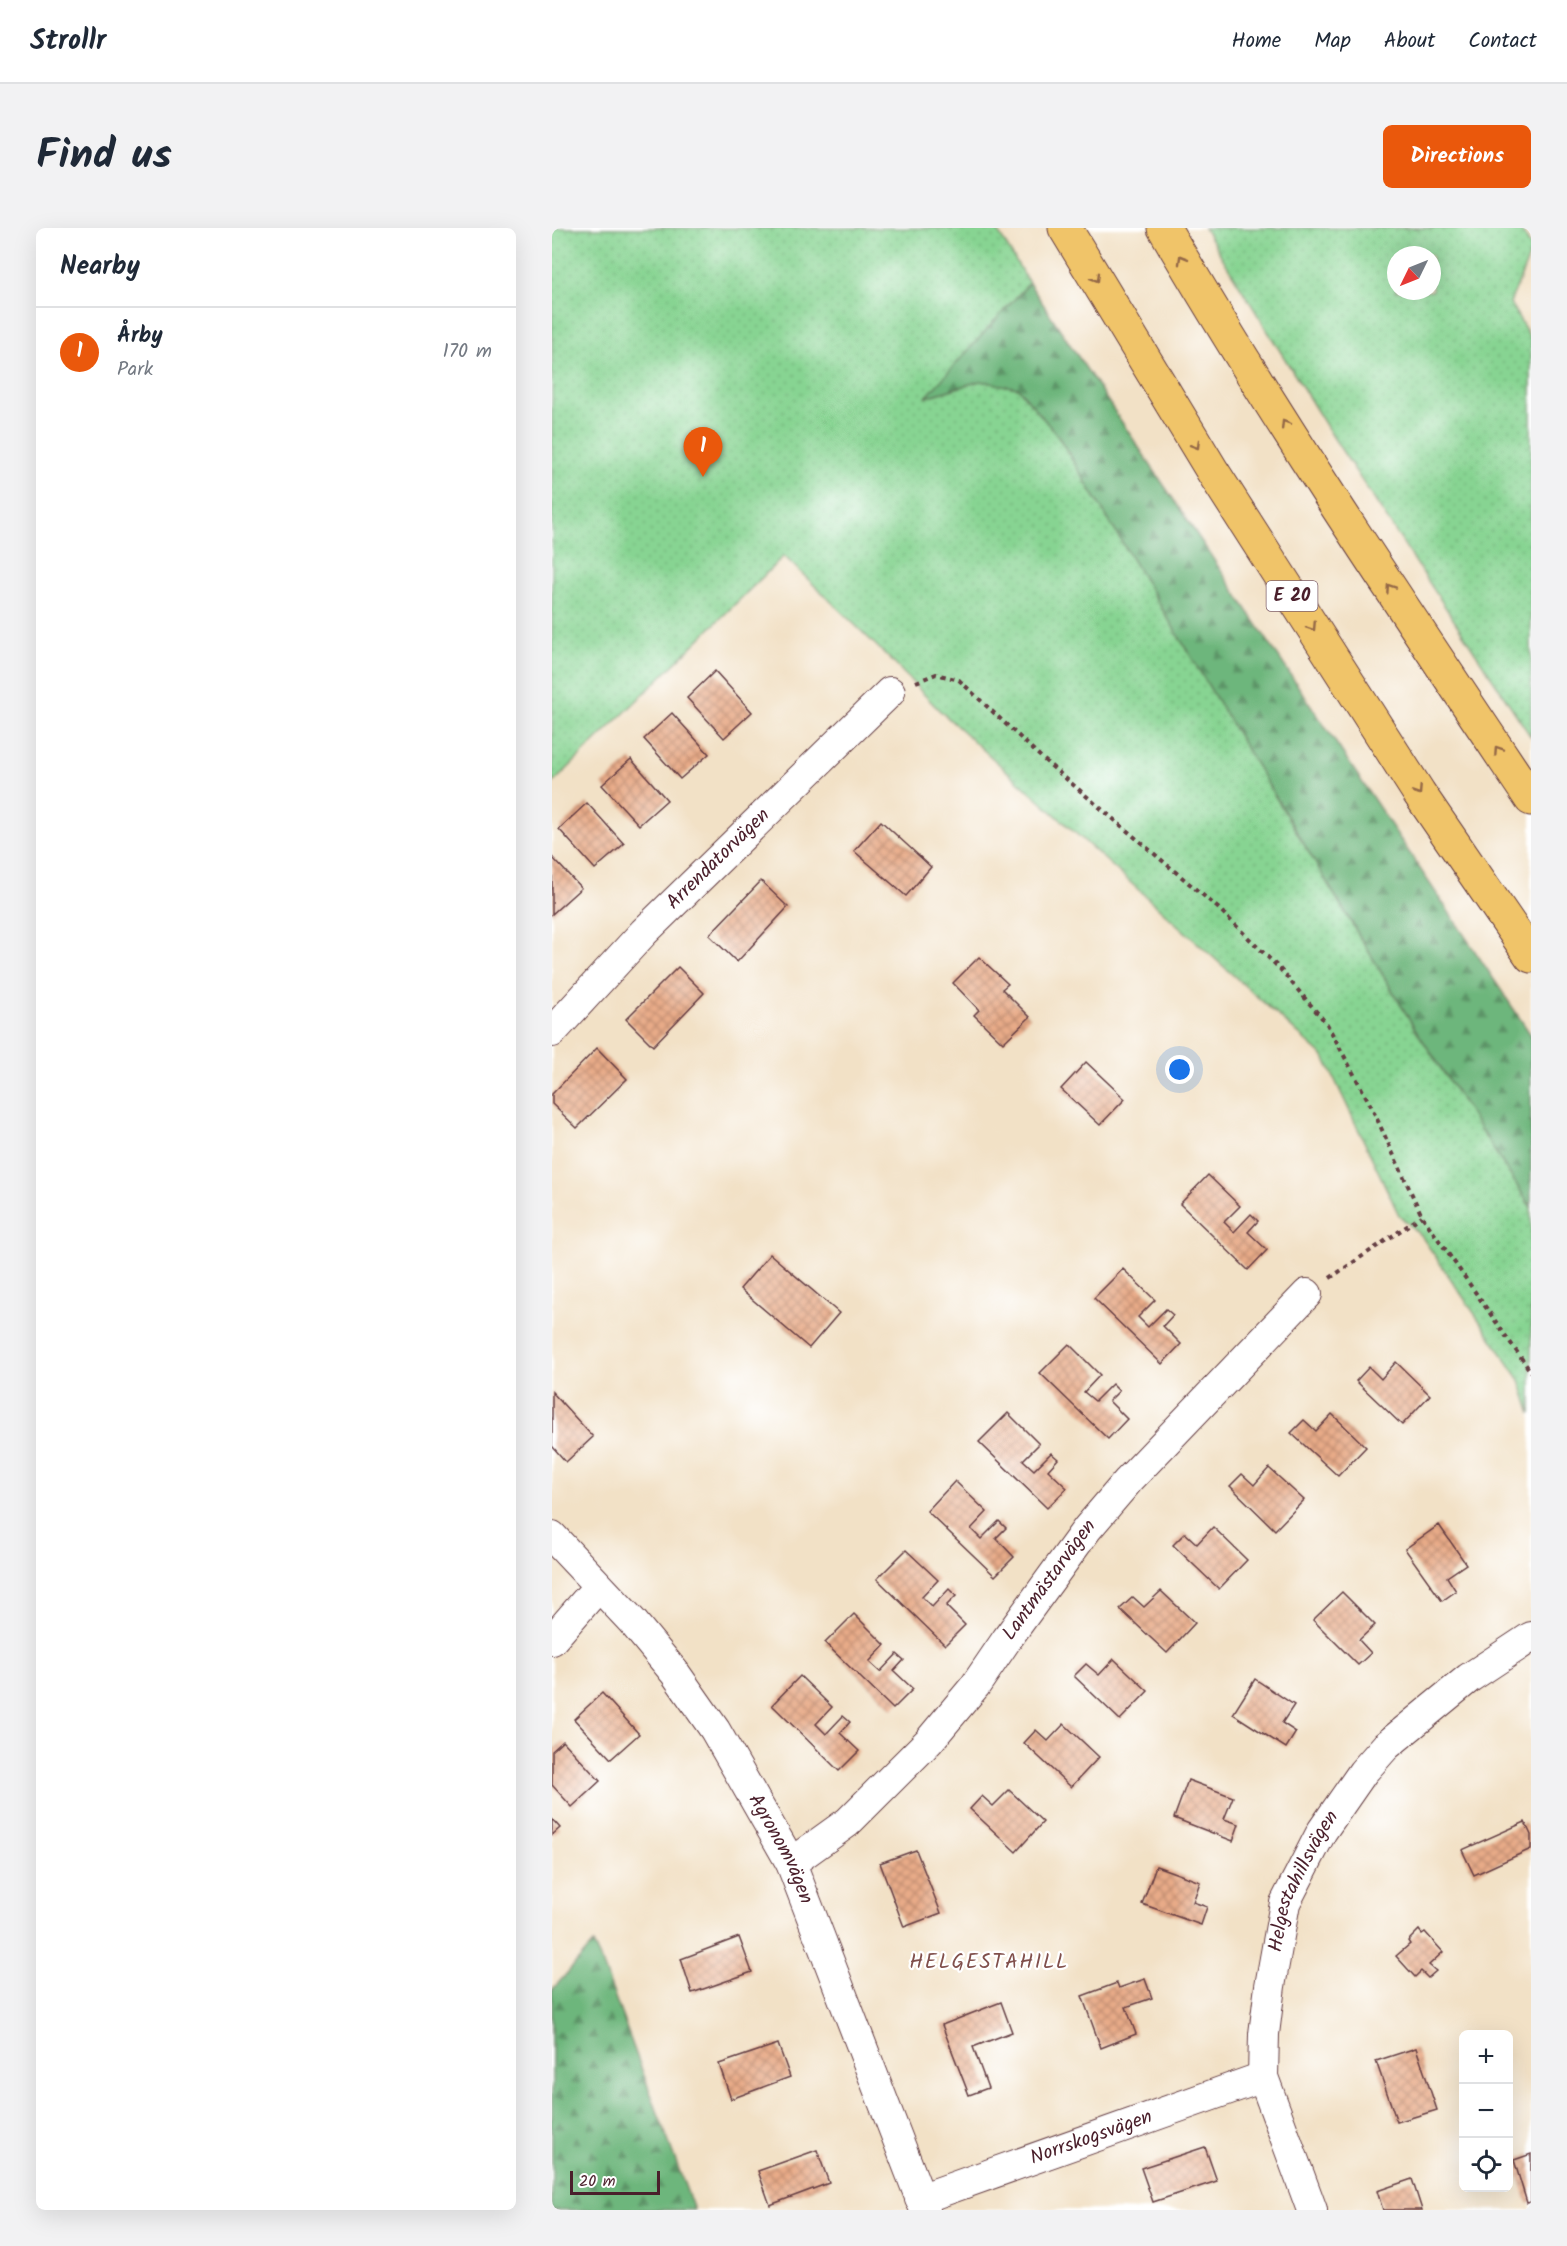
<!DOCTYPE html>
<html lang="en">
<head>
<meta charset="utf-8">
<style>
	body { margin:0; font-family:Kalam,sans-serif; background:#f2f2f3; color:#1f2937 }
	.controls { position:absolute; right:18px; bottom:18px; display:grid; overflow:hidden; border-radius:9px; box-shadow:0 6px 24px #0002 }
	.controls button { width:54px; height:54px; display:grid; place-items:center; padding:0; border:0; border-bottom:2px solid #e0e1e3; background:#fff; color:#1f2937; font:30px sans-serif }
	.compass { position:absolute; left:835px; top:18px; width:54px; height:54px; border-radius:50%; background:#fff; box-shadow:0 6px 24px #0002; rotate:227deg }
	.scale { position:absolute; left:18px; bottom:15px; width:90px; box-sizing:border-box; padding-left:6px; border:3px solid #4a1f2b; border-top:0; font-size:16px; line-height:21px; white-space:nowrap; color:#4a1f2b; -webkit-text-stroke:4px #fff; paint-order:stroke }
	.you { position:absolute; left:628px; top:842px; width:21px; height:21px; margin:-15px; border:4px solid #fff; border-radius:50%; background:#1a73e8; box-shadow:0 0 0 9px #1a73e833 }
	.badge { display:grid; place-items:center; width:39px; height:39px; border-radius:50%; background:#ea580c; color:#fff; font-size:20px; font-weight:700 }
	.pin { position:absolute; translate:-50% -50px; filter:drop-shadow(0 2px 3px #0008) }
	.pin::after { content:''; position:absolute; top:32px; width:21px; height:18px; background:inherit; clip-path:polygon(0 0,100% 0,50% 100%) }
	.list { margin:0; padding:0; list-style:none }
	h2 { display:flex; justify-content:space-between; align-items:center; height:78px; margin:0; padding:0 24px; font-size:26px }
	h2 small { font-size:20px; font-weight:400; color:#747a83 }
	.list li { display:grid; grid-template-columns:39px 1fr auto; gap:18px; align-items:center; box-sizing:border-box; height:90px; padding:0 24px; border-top:2px solid #e0e1e3 }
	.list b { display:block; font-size:22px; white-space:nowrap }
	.list p { margin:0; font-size:20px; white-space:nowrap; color:#747a83 }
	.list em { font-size:20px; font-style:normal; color:#747a83 }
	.icon { flex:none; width:33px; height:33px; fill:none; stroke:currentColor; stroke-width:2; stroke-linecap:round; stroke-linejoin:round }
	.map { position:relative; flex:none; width:979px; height:1982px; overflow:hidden; border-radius:9px }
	header { display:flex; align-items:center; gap:36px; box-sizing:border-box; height:84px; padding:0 30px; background:#fff; border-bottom:2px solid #e0e1e3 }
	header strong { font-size:28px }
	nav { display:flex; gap:33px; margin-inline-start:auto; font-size:21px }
	.intro { display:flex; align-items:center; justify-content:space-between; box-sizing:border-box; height:144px; padding:0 36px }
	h1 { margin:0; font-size:42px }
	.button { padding:15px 27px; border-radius:9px; background:#ea580c; color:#fff; font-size:21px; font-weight:700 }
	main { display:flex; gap:36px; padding:0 36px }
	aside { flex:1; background:#fff; border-radius:9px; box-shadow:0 6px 24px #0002 }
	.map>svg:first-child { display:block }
	.grass { fill:url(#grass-dots); stroke:#687a5e; stroke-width:1.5; fill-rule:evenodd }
	.forest { fill:url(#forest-firs); stroke:#5c6a54; stroke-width:1.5 }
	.building { fill:url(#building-cross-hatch) }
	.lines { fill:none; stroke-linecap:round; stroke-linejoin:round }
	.minor-casing { stroke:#633c42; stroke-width:32 }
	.highway-casing { stroke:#633c42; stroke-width:35 }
	.path { stroke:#633c42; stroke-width:4; stroke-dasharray:4.5 4.5; stroke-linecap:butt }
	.minor { stroke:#fff; stroke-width:30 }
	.highway { stroke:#f0c469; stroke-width:33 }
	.oneway { stroke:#956947 }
	.labels { text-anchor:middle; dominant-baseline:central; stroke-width:4.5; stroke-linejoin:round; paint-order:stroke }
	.shield { fill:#fff; stroke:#80626b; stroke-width:1.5 }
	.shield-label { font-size:18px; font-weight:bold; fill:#4a1f2b }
	.street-label { font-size:20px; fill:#4a1f2b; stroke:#fff }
	.neighbourhood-label { font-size:21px; letter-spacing:1.5px; fill:#81504c; stroke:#fff }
</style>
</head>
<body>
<header>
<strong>Strollr</strong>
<nav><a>Home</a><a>Map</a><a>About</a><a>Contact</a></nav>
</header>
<div class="intro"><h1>Find us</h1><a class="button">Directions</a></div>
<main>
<aside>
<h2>Nearby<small></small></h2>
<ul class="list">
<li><span class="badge">1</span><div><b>Årby</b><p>Park</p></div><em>170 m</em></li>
</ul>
</aside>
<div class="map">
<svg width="979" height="1982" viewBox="0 0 979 1982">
	<defs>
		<pattern id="grass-dots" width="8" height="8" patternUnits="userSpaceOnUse" patternTransform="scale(1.5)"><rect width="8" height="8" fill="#87d492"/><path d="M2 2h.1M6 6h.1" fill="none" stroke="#76b67e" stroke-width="1.8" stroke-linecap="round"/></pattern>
		<pattern id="forest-firs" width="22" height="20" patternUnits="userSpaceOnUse" patternTransform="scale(1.5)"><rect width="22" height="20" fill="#6db67c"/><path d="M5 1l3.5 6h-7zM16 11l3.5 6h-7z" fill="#5c9366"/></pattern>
		<pattern id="building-cross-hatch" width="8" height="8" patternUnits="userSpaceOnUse" patternTransform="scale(1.5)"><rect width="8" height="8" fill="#e8ab88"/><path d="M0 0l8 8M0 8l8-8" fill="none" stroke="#be8b6f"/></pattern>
	</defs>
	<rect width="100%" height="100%" fill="#fff"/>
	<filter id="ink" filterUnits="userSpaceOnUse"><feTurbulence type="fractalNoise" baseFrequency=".0167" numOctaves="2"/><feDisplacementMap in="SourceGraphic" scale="12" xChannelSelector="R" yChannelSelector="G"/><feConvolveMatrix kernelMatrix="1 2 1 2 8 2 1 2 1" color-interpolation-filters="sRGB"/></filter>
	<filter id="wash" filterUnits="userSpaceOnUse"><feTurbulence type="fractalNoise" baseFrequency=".008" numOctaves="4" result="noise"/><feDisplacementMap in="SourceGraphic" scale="24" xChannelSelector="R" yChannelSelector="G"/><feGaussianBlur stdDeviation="1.35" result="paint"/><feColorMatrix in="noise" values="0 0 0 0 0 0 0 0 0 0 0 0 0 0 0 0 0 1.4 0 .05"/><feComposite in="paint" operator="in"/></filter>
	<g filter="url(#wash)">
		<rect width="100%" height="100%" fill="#f2e1c6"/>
		<g class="grass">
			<path d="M0,0h444l33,55 -102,114 53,-16 38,7 40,48 358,594 115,177v207l-11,-34 -98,-143 -23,-22 -75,-158 -386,-348 -50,-52 -104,-101 -232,228z"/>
			<path d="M652,0h316l11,19v5l-21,51 21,36v398l-196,-297zM844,27h36v36h-36z"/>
		</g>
		<g class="forest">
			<path d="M477,55l502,752v172l-115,-177 -358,-594 -40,-48 -38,-7 -54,16z"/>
			<path d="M41,1716l10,21 91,245h-142v-220z"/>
		</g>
		<g id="blocks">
			<g class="building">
				<path d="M163,443l37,41 -28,26 -37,-40z"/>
				<path d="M120,485l37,41 -29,25 -36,-40z"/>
				<path d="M79,531l36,41 -28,25 -37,-40z"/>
				<path d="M35,575l37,41 -29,25 -36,-40z"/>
				<path d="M329,593l50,46 -25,29 -52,-45z"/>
				<path d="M0,629l29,31 -29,26z"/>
				<path d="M209,653l27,26 -51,55 -28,-27z"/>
				<path d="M427,729l29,27 -6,5 28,28 -27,26 -29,-28 5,-5 -26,-27z"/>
				<path d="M126,739l26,26 -51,53 -27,-27z"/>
				<path d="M45,820l30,31 -50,49 -25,-24v-10z"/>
				<path d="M534,834l39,37 -25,26 -39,-36z"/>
				<path d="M656,947l32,31 -16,16 10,10 17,-18 7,7 -10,11 19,18 -19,20 -68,-66z"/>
				<path d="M218,1026l69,59 -30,35 -69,-59z"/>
				<path d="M571,1041l32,31 -17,17 10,10 18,-18 7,6 -10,11 18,18 -19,20 -68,-66z"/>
				<path d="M517,1116l31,31 -16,17 11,9 17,-17 7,7 -10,10 18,18 -19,20 -68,-66z"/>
				<path d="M844,1134l34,33 -28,30 -46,-44 13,-14 12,12z"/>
				<path d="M0,1164l41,45 -27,25 -14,-16z"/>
				<path d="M456,1185l31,31 -16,16 11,10 17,-17 7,6 -10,11 19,18 -20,20 -68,-66z"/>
				<path d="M780,1186l34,33 -28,29 -47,-43 13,-13 12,11z"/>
				<path d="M717,1240l35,32 -29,30 -45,-44 12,-12 12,11z"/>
				<path d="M403,1253l32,31 -16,17 10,10 18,-18 7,7 -10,10 18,19 -19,19 -68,-65z"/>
				<path d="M887,1297l27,39 -19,13 9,14 -14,10 -37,-52z"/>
				<path d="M661,1299l34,33 -28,29 -46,-44 12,-12 12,11z"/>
				<path d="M354,1322l32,30 -16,17 10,10 17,-18 7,7 -10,10 19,19 -20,20 -68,-66z"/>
				<path d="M609,1363l34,32 -28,30 -47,-44 13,-12 11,10z"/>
				<path d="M790,1364l33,33 -16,15 12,13 -13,12 -45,-45z"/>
				<path d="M302,1386l31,31 -16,17 11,10 17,-18 7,6 -10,11 19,18 -20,20 -68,-66z"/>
				<path d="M562,1431l34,32 -28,29 -46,-44 12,-12 13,11z"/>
				<path d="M248,1448l32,31 -16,17 10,10 17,-18 7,6 -10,11 19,18 -20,20 -67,-66z"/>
				<path d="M703,1451l39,26 -12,18 14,9 -10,16 -53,-34z"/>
				<path d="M50,1465l37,41 -28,25 -37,-40z"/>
				<path d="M512,1496l35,33 -28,30 -47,-44 12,-13 12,11z"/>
				<path d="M11,1513l37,40 -28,26 -20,-22v-34z"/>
				<path d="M636,1552l45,17 -9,22 15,5 -6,17 -59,-23z"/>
				<path d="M457,1562l34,32 -27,30 -46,-43 12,-13 11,10z"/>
				<path d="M0,1591l8,9 -8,7z"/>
				<path d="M973,1594l6,13v14l-57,26 -12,-25z"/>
				<path d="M364,1622l25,63 -37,14 -24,-64z"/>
				<path d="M604,1638l44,16 -7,20 14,5 -6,18 -59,-21z"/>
				<path d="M867,1702l3,4 3,-2 18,20 -14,13 7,6 -8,7 -7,-7 -6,6 -19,-21 14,-12 -2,-3z"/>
				<path d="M187,1709l13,35 -60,21 -11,-34z"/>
				<path d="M593,1751l7,19 -26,9 10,27 -35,14 -19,-52 35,-13 2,5z"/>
				<path d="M449,1774l11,30 -39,15 15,41 -19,7 -27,-70z"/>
				<path d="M226,1816l12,33 -59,22 -12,-35z"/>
				<path d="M864,1820l21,62 -40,12 -21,-61z"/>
				<path d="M653,1919l12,34 -64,21 -12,-34z"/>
				<path d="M265,1922l12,33 -59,22 -12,-34z"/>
				<path d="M979,1926v48l-4,1 -13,-43z"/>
				<path d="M860,1951l10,31h-39l-6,-19z"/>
			</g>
		</g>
	</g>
	<g filter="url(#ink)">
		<use href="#blocks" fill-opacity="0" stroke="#633c42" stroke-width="1.5"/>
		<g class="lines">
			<defs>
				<g id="minor">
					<path id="s1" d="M0,804l92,-100 246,-240"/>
					<path id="s2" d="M0,1308l80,85 43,52 40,57 76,133 134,347"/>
					<path d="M0,1412l46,-53"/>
					<path id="s3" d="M239,1635l57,-41 81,-81 46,-55 32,-47 80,-110 41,-48 179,-187"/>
					<path id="s4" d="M368,1971l343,-122"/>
					<path id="s5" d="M760,1982l-49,-133 1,-43 6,-48 15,-83 37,-72 41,-59 23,-26 83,-68 62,-41"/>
				</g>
				<g id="highway">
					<path d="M513,0l148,244 206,321 112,163"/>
					<path d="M612,0c114,195 241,383 367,571"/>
				</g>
			</defs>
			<use href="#minor" class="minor-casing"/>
			<use href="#highway" class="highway-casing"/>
			<g class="path">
				<path d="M364,454l20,-8 23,6 85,80 174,148 62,61 47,55 43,80 52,112 109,156"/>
				<path d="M778,1050l92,-62"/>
			</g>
			<use href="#minor" class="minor"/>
			<use href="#highway" class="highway"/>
		</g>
		<defs><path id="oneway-chevron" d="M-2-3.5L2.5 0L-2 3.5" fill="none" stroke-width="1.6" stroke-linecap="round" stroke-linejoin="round" transform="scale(1.5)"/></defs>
		<g class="oneway">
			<use href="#oneway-chevron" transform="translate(630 31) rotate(-120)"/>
			<use href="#oneway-chevron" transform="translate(544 50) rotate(59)"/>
			<use href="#oneway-chevron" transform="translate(733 196) rotate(-122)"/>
			<use href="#oneway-chevron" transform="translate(644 217) rotate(59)"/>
			<use href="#oneway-chevron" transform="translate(838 360) rotate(-124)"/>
			<use href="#oneway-chevron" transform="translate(760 399) rotate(57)"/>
			<use href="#oneway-chevron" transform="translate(946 522) rotate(-124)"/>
			<use href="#oneway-chevron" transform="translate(866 563) rotate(57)"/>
		</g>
	</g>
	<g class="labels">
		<rect class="shield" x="714.5" y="353" width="51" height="30" rx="4.5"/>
		<g class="shield-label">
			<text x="740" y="368">E 20</text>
		</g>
		<g class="street-label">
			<text stroke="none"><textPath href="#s1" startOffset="240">Arrendatorvägen</textPath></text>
			<text stroke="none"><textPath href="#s3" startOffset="386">Lantmästarvägen</textPath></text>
			<text stroke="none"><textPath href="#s2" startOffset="390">Agronomvägen</textPath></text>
			<text stroke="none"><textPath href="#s5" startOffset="344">Helgestahillsvägen</textPath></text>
			<text stroke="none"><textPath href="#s4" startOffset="182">Norrskogsvägen</textPath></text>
		</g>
		<g class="neighbourhood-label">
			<text x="437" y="1734">HELGESTAHILL</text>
		</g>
	</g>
</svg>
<div class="controls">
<button>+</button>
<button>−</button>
<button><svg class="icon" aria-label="locate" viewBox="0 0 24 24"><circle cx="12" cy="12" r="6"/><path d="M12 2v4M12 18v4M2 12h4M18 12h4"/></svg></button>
</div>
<svg class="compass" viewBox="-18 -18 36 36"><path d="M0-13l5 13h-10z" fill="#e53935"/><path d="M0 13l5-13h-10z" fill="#747a83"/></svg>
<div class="scale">20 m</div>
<div class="you"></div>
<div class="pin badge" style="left:151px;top:249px">1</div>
</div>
</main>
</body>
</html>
